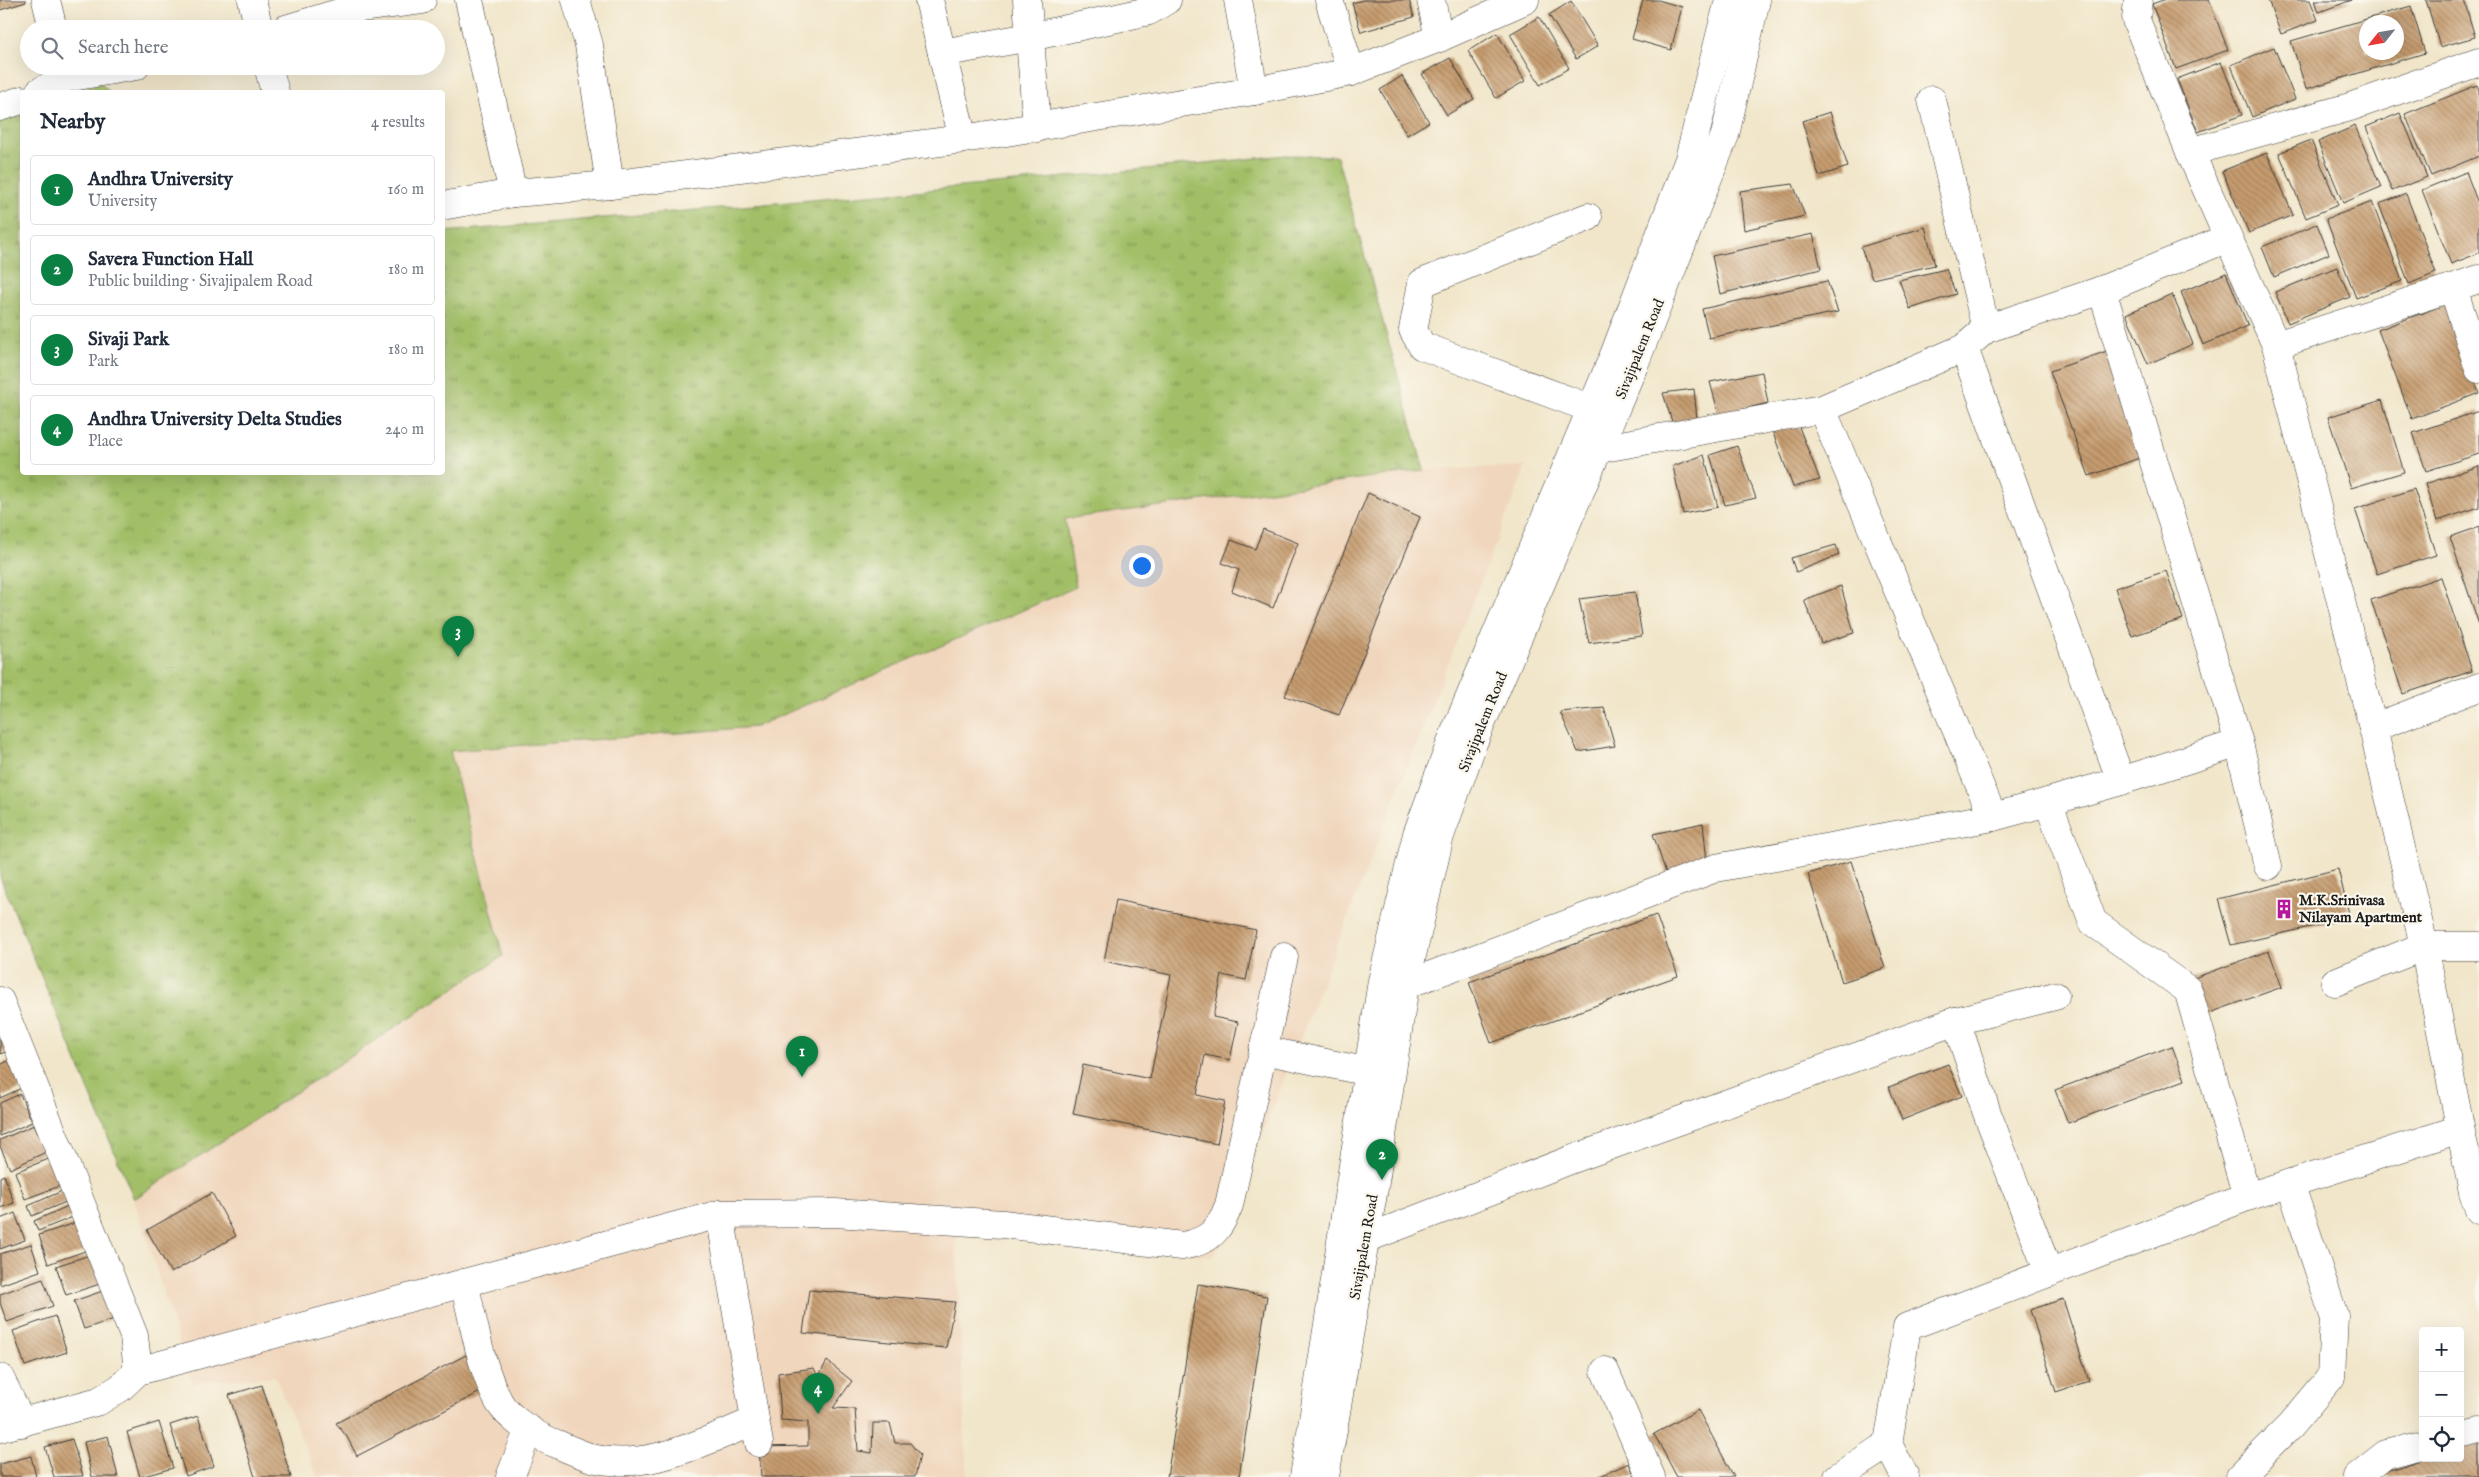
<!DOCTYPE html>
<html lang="en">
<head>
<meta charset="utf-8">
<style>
	body { margin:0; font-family:"IM FELL English",serif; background:#f6f6f7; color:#1f2937 }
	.controls { position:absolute; right:15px; bottom:15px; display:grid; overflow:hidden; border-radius:5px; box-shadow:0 5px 20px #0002 }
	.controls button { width:45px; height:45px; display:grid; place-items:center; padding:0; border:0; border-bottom:1px solid #e0e1e3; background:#fff; color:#1f2937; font:25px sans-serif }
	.compass { position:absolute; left:2359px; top:15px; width:45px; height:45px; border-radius:50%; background:#fff; box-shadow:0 5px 20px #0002; rotate:239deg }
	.you { position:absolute; left:1141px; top:565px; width:18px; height:18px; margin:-12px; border:4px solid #fff; border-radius:50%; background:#1a73e8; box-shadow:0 0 0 8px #1a73e833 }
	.badge { display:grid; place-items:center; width:32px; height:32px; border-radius:50%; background:#0b8043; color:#fff; font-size:16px; font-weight:700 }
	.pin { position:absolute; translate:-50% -41px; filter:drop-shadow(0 1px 2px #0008) }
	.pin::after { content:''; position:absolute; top:26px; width:18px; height:15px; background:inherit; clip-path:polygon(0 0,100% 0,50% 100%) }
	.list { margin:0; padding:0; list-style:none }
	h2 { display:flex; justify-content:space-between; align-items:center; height:65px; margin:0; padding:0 20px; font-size:21px }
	h2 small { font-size:16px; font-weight:400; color:#747a83 }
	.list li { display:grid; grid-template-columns:32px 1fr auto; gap:15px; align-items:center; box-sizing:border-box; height:70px; margin:0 10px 10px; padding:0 10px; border:1px solid #e0e1e3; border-radius:5px }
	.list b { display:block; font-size:19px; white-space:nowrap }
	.list p { margin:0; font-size:16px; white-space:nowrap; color:#747a83 }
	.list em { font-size:16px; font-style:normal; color:#747a83 }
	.icon { flex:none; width:28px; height:28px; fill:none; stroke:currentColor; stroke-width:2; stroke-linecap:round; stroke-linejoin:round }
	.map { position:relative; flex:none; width:2479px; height:1477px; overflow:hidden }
	.search { position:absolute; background:#fff; box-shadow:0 5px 20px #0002; left:20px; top:20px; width:425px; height:55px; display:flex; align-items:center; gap:12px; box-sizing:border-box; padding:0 18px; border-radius:28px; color:#747a83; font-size:19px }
	.panel { position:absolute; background:#fff; box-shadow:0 5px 20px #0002; left:20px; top:90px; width:425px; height:385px; border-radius:5px }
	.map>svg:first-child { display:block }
	.built { fill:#f0d6bc }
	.park { fill:url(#park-tufts); stroke:#5f6e42 }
	.building { fill:url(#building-back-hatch); fill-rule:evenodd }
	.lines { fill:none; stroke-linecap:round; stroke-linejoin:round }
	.minor-casing { stroke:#3c3a36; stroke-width:29 }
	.major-casing { stroke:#3c3a36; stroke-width:29 }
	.minor { stroke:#fff; stroke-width:28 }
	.major { stroke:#fff; stroke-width:28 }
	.labels { text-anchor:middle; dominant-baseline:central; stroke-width:4.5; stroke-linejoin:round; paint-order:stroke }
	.street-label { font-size:15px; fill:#1c1c1c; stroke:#fbf7ec }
	.poi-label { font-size:15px; font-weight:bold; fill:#1c1c1c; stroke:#fbf7ec; text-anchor:start }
</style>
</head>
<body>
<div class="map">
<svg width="2479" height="1477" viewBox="0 0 2479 1477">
	<defs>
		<pattern id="park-tufts" width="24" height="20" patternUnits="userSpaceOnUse" patternTransform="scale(1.25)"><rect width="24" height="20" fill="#a2bf67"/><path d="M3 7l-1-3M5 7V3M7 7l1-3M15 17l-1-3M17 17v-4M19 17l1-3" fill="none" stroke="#839a54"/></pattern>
		<pattern id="building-back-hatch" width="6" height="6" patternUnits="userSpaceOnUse" patternTransform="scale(1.25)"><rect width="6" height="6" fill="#c69c6f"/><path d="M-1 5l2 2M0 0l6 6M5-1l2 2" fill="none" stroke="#a07e5a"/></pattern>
	</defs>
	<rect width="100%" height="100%" fill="#fbf7ec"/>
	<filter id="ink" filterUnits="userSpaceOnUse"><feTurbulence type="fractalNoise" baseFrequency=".02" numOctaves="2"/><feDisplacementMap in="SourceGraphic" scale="10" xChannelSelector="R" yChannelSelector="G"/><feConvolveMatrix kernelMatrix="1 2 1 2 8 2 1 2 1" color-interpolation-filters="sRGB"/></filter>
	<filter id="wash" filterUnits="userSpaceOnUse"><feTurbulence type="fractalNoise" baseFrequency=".0096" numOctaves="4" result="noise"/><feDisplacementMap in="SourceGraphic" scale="20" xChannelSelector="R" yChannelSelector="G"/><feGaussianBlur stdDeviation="1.12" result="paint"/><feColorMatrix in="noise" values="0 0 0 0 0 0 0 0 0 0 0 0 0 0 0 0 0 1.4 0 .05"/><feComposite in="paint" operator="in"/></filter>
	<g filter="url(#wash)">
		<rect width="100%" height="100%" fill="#f1e6ca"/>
		<path class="built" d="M1526,466l-312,791 -259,-39 12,259h-649l-43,-101 -83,7 -58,-184 369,-243 -53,-205 305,-24 320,-140 -11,-68 360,-49z"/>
		<g class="park">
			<path d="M100,83l10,9h-36z"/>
			<path d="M22,112v360h420l1,-240 552,-48 291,-29 51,1 87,314 -359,49 11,68 -321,140 -305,24 53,205 -369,243 -134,-322v-757z"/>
		</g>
		<g id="blocks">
			<g class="building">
				<path d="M0,0h26v2l-26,8z"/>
				<path d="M1363,0h46l5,17 -53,15 -9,-29z"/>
				<path d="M1643,0h15l24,7 -11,43 -39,-11z"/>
				<path d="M2163,0h46l19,50 -52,19 -24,-65z"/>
				<path d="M2268,0h42l8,20 -37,14z"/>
				<path d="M2315,0h37l-33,12z"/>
				<path d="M2426,0h38l11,37 -35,10z"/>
				<path d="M1571,1l27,45 -22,13 -27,-44z"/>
				<path d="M2411,6l14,47 -119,36 -15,-48zM2366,22h30v30h-30z"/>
				<path d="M1539,17l30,51 -29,17 -30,-51z"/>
				<path d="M1497,33l28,48 -29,17 -28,-47z"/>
				<path d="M2274,47l21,52 -43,18 -21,-52z"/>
				<path d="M1450,58l24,41 -27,16 -25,-41z"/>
				<path d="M2221,62l21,53 -44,17 -21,-53z"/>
				<path d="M1402,76l27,46 -22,13 -27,-45z"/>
				<path d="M2477,85l2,5v66l-48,20 -26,-62z"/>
				<path d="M1830,112l18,55 -29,9 -17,-55z"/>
				<path d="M2400,113l27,64 -35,14 -26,-64z"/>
				<path d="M2355,126l26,61 -38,16 -25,-61z"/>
				<path d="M2311,140l27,65 -32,13 -27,-65z"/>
				<path d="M2267,153l26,62 -44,18 -27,-62z"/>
				<path d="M2466,172l13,34v47l-28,11 -29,-74z"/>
				<path d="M1793,184l12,32 -61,14 -4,-39z"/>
				<path d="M2406,194l30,79 -27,11 -30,-80z"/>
				<path d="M2372,202l30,79 -46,17 -30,-79z"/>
				<path d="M2317,224l12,30 -55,23 -12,-30z"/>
				<path d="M1925,227l10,38 -63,14 -11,-32z"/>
				<path d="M1813,234l8,35 -101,25 -8,-38z"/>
				<path d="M2337,267l13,30 -62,26 -13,-31z"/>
				<path d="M1946,269l10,25 -46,15 -11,-29z"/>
				<path d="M2226,273l22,53 -45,19 -22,-53z"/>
				<path d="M1827,281l11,31 -129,26 -7,-29z"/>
				<path d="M2172,294l21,50 -45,20 -22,-50z"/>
				<path d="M2446,304l33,89 -67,26 -34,-89z"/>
				<path d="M2110,350l38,105 -59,21 -39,-105z"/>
				<path d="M1762,372l6,31 -49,12 -9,-33z"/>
				<path d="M1694,389l3,30 -24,6 -10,-32z"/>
				<path d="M2382,400l22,72 -53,16 -23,-71z"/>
				<path d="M2479,411v43l-53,17 -13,-38z"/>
				<path d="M1799,427l21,53 -27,7 -21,-57z"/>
				<path d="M1737,446l19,52 -31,7 -15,-50z"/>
				<path d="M1704,455l14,52 -35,7 -10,-48z"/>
				<path d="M2479,466v41l-42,14 -12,-37z"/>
				<path d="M2414,489l22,66 -59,19 -22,-65z"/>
				<path d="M1368,493l52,24 -81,198 -54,-19z"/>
				<path d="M2479,527v98l-29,-88z"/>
				<path d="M1263,529l35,14 -25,65 -41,-17 7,-21 -17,-7 9,-23 24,9z"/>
				<path d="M1836,545l3,10 -43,17 -5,-14z"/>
				<path d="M2166,571l17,48 -51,17 -17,-48z"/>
				<path d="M2441,577l31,94 -69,23 -32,-94z"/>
				<path d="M1841,586l13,47 -33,10 -17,-43z"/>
				<path d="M1635,592l7,44 -53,7 -10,-44z"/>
				<path d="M1604,708l11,38 -37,6 -18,-40z"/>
				<path d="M1703,823l4,39 -40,14 -14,-42z"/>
				<path d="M1851,861l34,107 -43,14 -34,-108z"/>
				<path d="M2338,869l12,49 -119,27 -13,-46z"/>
				<path d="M1116,900l140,30 -10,50 -24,-5 -9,42 25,5 -8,38 -25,-5 -8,40 28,6 -8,43 -144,-30 10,-49 67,14 21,-104 -67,-14z"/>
				<path d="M1656,915l22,61 -187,67 -22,-61z"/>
				<path d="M2269,951l13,36 -78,28 -13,-36z"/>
				<path d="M0,1024l11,26 -11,4z"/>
				<path d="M2172,1046l13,34 -117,43 -13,-33z"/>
				<path d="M10,1060l12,28 -22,10v-33z"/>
				<path d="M1948,1064l14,32 -60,24 -13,-33z"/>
				<path d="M20,1094l12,28 -32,14v-33z"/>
				<path d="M34,1125l12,27 -36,17 -10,-23v-6z"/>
				<path d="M54,1157l11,27 -40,15 -10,-27z"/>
				<path d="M4,1175l10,28 -14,5v-31z"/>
				<path d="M62,1191l4,11 -34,14 -4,-10z"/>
				<path d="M212,1193l24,43 -65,37 -24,-43z"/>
				<path d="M68,1206l5,11 -35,14 -4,-10z"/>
				<path d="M15,1213l10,27 -25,9v-30z"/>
				<path d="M78,1222l10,28 -40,14 -9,-29z"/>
				<path d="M31,1244l9,27 -40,14v-31z"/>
				<path d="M96,1253l10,29 -40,13 -10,-29z"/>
				<path d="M43,1279l10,27 -46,16 -7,-19v-9z"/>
				<path d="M1198,1284l69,12 -28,181h-72z"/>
				<path d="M114,1287l9,29 -39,13 -10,-28z"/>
				<path d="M809,1290l146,12 -9,46 -143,-15z"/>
				<path d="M2063,1299l26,82 -33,11 -26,-82z"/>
				<path d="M55,1316l12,36 -42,14 -12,-35z"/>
				<path d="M466,1355l18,35 -127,66 -10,-19 -11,-14z"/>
				<path d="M827,1361l25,20 -19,27 22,1 3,42 14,2 1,-30h17l5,20h15l10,12 -5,22h-154l-2,-30 49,-1v-24l-27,-2 -3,-47 36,-5 4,9z"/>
				<path d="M262,1385l29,92h-36l-26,-82z"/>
				<path d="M1698,1410l36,67h-57l-23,-43z"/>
				<path d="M198,1416l16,50 -28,10 -16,-51z"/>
				<path d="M159,1422l14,46 -33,9 -13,-45z"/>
				<path d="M108,1436l10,41h-26l-8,-35z"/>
				<path d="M72,1439l11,37 -29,1 -9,-30z"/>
				<path d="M2479,1443v34h-112l61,-19h32v-9z"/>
				<path d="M31,1456l5,21h-36v-13z"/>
				<path d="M1629,1463l6,14h-37z"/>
			</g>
		</g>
	</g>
	<g filter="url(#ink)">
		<use href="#blocks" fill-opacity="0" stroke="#3c3a36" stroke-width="1"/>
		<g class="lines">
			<defs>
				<g id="minor">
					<path d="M46,0l7,29"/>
					<path d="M252,0l7,29"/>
					<path d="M469,0l44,193 97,-8 353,-46 291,-48 97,-19 88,-34 86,-38"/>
					<path d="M576,0l13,45 21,140"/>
					<path d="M929,0l34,139"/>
					<path d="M1027,0l10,128"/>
					<path d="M1238,0l16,91"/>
					<path d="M1329,0l22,72"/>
					<path d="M1431,0l8,38"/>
					<path d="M2138,0l-2,20 54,132 86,193 97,383 51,218 49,246 6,18"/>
					<path d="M286,29l66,-20 70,-9"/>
					<path d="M942,53l88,-16 119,-26 18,-11"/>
					<path d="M268,66l7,26"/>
					<path d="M39,92l27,-14 70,-12"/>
					<path d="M1932,100l54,229"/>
					<path d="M0,107l22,-7"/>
					<path d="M2190,152l160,-45 129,-45"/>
					<path d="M442,206l71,-13"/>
					<path d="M1588,217l-166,66 -9,47 9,16 170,63 19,10"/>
					<path d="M2453,288l26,81"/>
					<path d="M2102,290l137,453 -118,38"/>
					<path d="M2276,345l203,-66"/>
					<path d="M1964,348l157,433 -73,21"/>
					<path d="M1578,443l20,6 224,-40"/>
					<path d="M2373,728l106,-41"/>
					<path d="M2239,743l29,123"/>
					<path d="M1993,817l-171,-408 142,-61 22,-19 116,-39 126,-52"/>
					<path d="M2335,982l89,-36h55"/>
					<path d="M1405,985l311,-117 277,-51 55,-15 45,120 95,68 59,207"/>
					<path d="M0,1001l134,335 4,35"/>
					<path d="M1956,1021l99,-25"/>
					<path d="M1263,1050l106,22"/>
					<path d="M720,1214l39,229"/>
					<path d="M1365,1239l208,-80 383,-138 31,92 62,160"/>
					<path d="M464,1283c10,39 16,84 35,119 10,17 40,36 58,42 11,5 23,10 35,14 56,14 112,-17 163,-37"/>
					<path d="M1605,1371l46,106"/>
					<path d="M0,1378l22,45"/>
					<path d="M0,1428l99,-27 21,-13 18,-17 582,-157 115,-1 168,11 179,22c28,-5 37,-15 47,-41l55,-248"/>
					<path d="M2460,1436l19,-5"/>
					<path d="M1888,1444l17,33"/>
					<path d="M510,1477l19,-48"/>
					<path d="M1838,1477l50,-33 19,-117 340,-130 213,-68"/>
					<path d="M2239,1477l52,-52 40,-48 3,-61 -44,-133"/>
					<path d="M2357,1477l29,-23 37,-9"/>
				</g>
				<g id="major">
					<path d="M1304,1477l78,-496 35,-147 36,-97 161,-382 75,-196 40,-159"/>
					<path d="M1325,1477l50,-295 30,-197 35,-149 33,-93 161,-378 91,-230 31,-135"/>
				</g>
			</defs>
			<use href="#minor" class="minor-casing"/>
			<use href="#major" class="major-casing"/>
			<use href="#minor" class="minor"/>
			<use href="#major" class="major"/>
		</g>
	</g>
	<defs>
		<symbol id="building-bare" viewBox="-9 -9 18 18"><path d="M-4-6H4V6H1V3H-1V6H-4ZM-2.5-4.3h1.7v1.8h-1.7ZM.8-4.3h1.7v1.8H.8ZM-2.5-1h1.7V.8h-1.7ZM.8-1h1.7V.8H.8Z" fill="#b5179e" stroke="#fbf7ec" stroke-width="2.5" paint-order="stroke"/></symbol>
	</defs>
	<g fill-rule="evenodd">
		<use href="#building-bare" x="2270" y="895" width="28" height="28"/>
	</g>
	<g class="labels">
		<g class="street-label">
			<text transform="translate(1640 349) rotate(-68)">Sivajipalem Road</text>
			<text transform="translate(1483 722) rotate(-68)">Sivajipalem Road</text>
			<text transform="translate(1364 1247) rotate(-80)">Sivajipalem Road</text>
		</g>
		<g class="poi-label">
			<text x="2299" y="900">M.K.Srinivasa<tspan x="2299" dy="17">Nilayam Apartment</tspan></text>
		</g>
	</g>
</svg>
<div class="controls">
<button>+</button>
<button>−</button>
<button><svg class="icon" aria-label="locate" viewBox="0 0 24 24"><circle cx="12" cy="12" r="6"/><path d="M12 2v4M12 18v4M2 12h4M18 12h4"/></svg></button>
</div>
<svg class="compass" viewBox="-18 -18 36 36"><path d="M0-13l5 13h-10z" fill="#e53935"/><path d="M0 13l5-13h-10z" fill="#747a83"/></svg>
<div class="you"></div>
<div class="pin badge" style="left:802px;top:1077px">1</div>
<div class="pin badge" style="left:1382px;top:1180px">2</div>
<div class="pin badge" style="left:458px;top:657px">3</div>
<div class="pin badge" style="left:818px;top:1414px">4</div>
<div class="search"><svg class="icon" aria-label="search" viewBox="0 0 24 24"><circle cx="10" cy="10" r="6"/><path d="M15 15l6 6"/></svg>Search here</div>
<section class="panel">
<h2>Nearby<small>4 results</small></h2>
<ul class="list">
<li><span class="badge">1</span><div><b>Andhra University</b><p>University</p></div><em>160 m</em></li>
<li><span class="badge">2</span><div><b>Savera Function Hall</b><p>Public building · Sivajipalem Road</p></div><em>180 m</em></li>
<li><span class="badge">3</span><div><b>Sivaji Park</b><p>Park</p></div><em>180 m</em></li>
<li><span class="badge">4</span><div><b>Andhra University Delta Studies</b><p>Place</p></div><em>240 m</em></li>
</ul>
</section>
</div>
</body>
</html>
